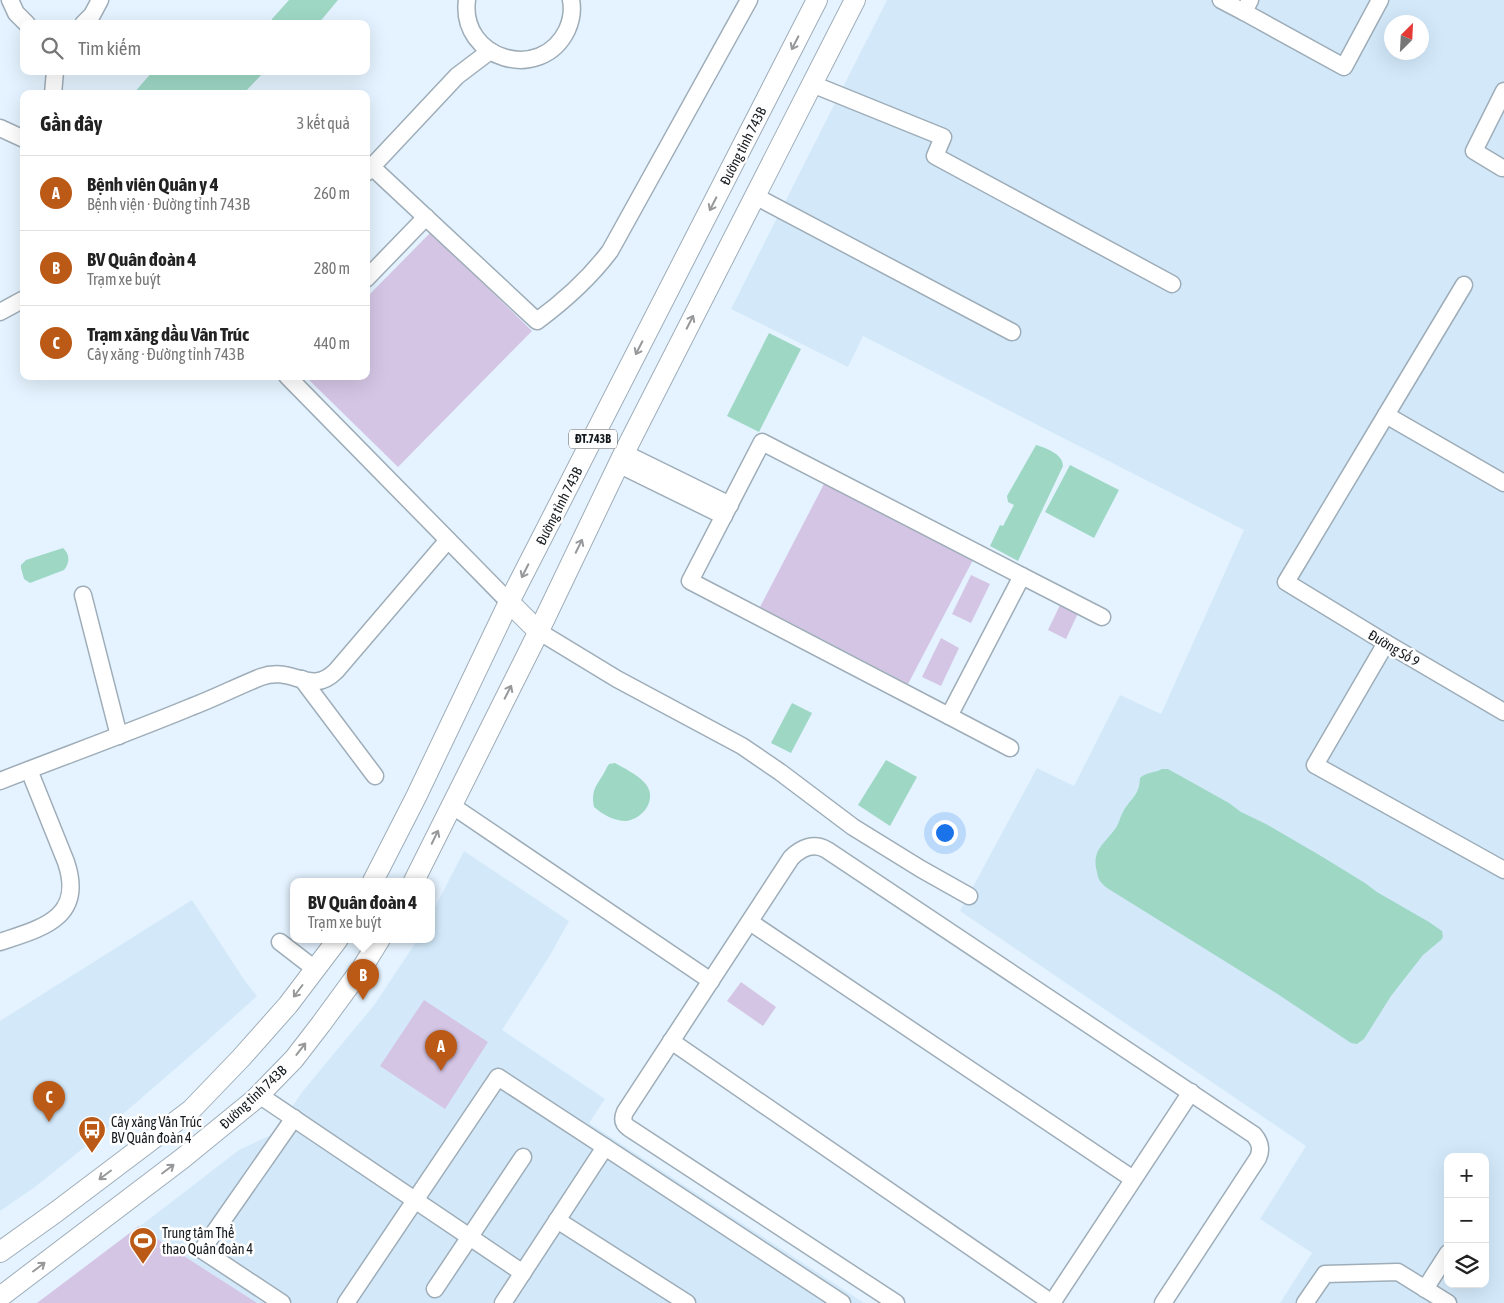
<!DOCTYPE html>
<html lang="vi">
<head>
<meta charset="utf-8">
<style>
	body { margin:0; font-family:"Asap Condensed",sans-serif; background:#f6f6f6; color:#222 }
	.controls { position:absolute; right:15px; bottom:15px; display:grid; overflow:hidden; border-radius:10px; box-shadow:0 5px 20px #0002 }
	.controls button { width:45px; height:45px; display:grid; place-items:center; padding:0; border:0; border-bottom:1px solid #e0e0e0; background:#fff; color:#222; font:25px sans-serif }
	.compass { position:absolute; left:1384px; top:15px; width:45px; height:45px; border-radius:50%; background:#fff; box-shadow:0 5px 20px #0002; rotate:24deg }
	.you { position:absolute; left:944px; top:832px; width:18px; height:18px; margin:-12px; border:4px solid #fff; border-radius:50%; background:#1a73e8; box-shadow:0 0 0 8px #1a73e833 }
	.badge { display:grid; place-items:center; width:32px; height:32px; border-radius:50%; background:#ba5a16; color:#fff; font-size:16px; font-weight:700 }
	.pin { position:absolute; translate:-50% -41px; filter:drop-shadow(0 1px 2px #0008) }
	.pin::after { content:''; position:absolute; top:26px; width:18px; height:15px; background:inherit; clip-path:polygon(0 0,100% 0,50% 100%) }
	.popup { position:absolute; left:290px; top:878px; width:145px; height:65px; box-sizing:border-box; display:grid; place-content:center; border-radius:10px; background:#fff; filter:drop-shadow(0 1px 4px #0005); font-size:16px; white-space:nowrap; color:#767676 }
	.popup b { font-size:19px; color:#222 }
	.popup::after { content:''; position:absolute; left:50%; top:100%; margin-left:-10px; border:10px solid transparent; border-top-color:#fff }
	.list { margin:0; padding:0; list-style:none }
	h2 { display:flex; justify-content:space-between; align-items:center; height:65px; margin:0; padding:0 20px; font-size:21px }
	h2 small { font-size:16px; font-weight:400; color:#767676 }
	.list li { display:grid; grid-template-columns:32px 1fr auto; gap:15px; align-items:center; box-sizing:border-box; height:75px; padding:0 20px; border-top:1px solid #e0e0e0 }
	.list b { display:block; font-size:19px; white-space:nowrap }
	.list p { margin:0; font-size:16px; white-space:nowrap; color:#767676 }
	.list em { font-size:16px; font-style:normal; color:#767676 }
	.icon { flex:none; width:28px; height:28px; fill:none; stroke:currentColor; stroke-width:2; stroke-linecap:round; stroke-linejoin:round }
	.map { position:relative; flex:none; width:1504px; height:1303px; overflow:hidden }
	.search { position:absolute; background:#fff; box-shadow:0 5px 20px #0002; left:20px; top:20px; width:350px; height:55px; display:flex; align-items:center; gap:12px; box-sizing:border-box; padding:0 18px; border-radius:10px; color:#767676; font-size:19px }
	.panel { position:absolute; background:#fff; box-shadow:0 5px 20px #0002; left:20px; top:90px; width:350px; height:290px; border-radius:10px }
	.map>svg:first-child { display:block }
	.built { fill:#d3e9fa; fill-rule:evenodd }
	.green { fill:#d5c5e5 }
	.water { fill:#9ed8c5 }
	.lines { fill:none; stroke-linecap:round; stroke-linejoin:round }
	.minor-casing { stroke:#9eadb8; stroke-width:19 }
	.major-casing { stroke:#9eadb8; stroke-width:22 }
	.minor { stroke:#fff; stroke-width:16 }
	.major { stroke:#fff; stroke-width:20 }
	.oneway { stroke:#96989a }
	.labels { text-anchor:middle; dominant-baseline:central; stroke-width:5; stroke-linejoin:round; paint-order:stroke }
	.shield { fill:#fefefe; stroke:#5b5e61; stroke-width:1 }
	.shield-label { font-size:12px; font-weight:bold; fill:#151a1e }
	.street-label { font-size:14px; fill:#151a1e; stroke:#fefefe }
	.poi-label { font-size:14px; fill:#151a1e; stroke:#fefefe; text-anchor:start }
</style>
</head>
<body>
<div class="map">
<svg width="1504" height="1303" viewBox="0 0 1504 1303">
	<rect width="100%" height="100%" fill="#e4f3ff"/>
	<g class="built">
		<path d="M887,0h617v1303h-224l32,-50 -52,-34 46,-73 -346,-235 77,-143 37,18 46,-91 41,19 83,-184 -381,-194 -15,31 -117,-58zM1392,22h30v30h-30zM1448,1157h37v127h-37z"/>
		<path d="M464,851l105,70 -20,36 -47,73 103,69 -16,24 275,180h-607l-118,-76 100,-77 34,-16 30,-43 72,-87 43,-65h14v-26z"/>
		<path d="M192,900l53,81 12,15 -60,54 -111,96 -51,41 -35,24v-190z"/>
	</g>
	<g class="green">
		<path d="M431,232l101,99 -134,136 -93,-91h61v-78z"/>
		<path d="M825,482l148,78 -65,124 -148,-77z"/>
		<path d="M971,575l19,9 -19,39 -19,-9z"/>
		<path d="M1062,601l18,8 -14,30 -18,-9z"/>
		<path d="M941,638l18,10 -18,38 -19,-9z"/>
		<path d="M741,982l35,25 -13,19 -36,-25z"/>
		<path d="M424,1000l64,42 -43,67 -65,-43z"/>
		<path d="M139,1226v1l118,76h-220z"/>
	</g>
	<g class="water">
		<path d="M289,0h49l-20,24h-48l2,-5z"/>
		<path d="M153,71h112l-22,23h-110z"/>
		<path d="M769,333l32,16 -42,83 -32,-16z"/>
		<path d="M1036,445c10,3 27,9 27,21l-45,95 -28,-15 10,-21 3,1 11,-21 -6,-3 -1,-6z"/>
		<path d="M1070,465l49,25 -25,48 -49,-26z"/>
		<path d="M63,548c7,6 7,15 1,22l-34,13 -6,-4 -3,-11v-3l5,-5z"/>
		<path d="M792,703l20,10 -21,40 -20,-10z"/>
		<path d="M886,760l31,17 -27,49 -32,-21z"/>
		<path d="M615,763c9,5 21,11 29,19 15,15 0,37 -18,39 -12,0 -24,-7 -32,-14 -4,-20 6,-24 13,-40l2,-3z"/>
		<path d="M1162,769h6l61,34 12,9 25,12 55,32 44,27 12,9 52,30 13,9 1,6 -2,3 -18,15 -32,41 -27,43 -7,5 -6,-1 -75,-50 -169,-105c-6,-5 -9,-8 -10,-16 -6,-21 7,-28 18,-43 4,-5 5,-12 8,-17 8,-15 16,-15 17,-34 6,-6 15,-5 22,-9z"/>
	</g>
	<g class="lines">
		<defs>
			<g id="minor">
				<path d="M10,0l6,13 11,11"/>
				<path d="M467,0c-8,59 74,84 100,30 4,-9 6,-20 4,-30"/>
				<path d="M1221,0l23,12"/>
				<path d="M1250,0l-6,12 100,55 36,-67"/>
				<path d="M83,24l9,-9 8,-15"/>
				<path d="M812,84l131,53 -8,19 237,128"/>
				<path d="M53,94l2,-23"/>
				<path d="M0,128l24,11"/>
				<path d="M372,167l165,154c27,-20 52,-42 73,-70l139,-251"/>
				<path d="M1502,168l-28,-17 30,-60"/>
				<path d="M366,173l91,-97 33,-25"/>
				<path d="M755,196l257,136"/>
				<path d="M366,279l60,-62"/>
				<path d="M0,312l24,-13"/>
				<path d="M287,376l222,226"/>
				<path d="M1386,415l78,-130"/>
				<path d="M762,442l260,134 -73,140 -259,-135z"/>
				<path d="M624,453l106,52"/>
				<path d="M618,464l106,52"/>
				<path d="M1504,483l-118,-68 -100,167 100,61 118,69"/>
				<path d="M1022,576l80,41"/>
				<path d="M83,595l36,141"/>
				<path d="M538,631l79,48 125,67 38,26 73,55 68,42 48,27"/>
				<path d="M1386,643l-71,122 189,105"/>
				<path d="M302,679l73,97"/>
				<path d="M949,716l61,32"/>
				<path d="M0,781c64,-25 128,-48 191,-74 24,-9 47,-21 70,-30 32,-12 49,20 75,-6l112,-131"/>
				<path d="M451,805l260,176"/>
				<path d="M750,922l383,257"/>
				<path d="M0,942c42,-14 85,-24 66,-80l-37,-92"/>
				<path d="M280,942l35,27"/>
				<path d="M671,1041l381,262"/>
				<path d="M259,1095l264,178"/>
				<path d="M557,1220l130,83"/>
				<path d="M435,1289l88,-132"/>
				<path d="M1425,1289l23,-36"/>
				<path d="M282,1303l-80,-53 92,-132"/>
				<path d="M346,1303l152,-226 107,70"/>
				<path d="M503,1303l102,-156 237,156"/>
				<path d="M896,1303l-267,-175c-6,-4 -7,-9 -4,-16l166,-254c10,-10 23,-16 36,-8l427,285c6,7 8,14 4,23l-95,145"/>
				<path d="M1052,1303l139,-211"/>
				<path d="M1305,1303l20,-29 73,-2 50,31"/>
			</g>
			<g id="major">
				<path d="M509,602l29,29"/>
				<path d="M373,881l43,-84 93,-195 308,-602"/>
				<path d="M414,881l120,-240 90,-188 231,-453"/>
				<path d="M0,1252l56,-40 135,-102 50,-52 47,-53 50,-66"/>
				<path d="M0,1297l183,-139 71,-58 40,-41 27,-35 41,-56 18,-29"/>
			</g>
		</defs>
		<use href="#minor" class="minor-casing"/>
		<use href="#major" class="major-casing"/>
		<use href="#minor" class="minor"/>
		<use href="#major" class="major"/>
	</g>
	<defs><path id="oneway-shaft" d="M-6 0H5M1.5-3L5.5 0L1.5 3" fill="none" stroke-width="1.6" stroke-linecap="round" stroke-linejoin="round" transform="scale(1.25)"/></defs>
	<g class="oneway">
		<use href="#oneway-shaft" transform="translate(795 43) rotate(117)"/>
		<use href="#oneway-shaft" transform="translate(713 204) rotate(117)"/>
		<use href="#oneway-shaft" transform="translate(690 322) rotate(-63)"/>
		<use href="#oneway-shaft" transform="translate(639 348) rotate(117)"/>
		<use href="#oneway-shaft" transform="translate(579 546) rotate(-64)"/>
		<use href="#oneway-shaft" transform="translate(525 571) rotate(117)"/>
		<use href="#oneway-shaft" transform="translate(508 692) rotate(-63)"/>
		<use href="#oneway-shaft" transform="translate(435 837) rotate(-64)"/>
		<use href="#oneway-shaft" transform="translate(298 991) rotate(127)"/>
		<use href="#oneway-shaft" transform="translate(301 1049) rotate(-52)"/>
		<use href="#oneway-shaft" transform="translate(168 1169) rotate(-37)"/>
		<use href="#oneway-shaft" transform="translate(105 1175) rotate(143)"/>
		<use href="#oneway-shaft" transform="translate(39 1267) rotate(-37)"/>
	</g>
	<defs>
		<symbol id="bus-pin" viewBox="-11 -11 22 30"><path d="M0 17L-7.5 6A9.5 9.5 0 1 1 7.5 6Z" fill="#ba5a16" stroke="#fefefe"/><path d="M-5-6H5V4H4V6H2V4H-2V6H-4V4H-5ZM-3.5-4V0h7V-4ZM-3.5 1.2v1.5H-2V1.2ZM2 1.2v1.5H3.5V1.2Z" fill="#fff"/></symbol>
		<symbol id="stadium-pin" viewBox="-11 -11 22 30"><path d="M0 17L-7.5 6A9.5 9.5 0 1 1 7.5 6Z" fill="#ba5a16" stroke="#fefefe"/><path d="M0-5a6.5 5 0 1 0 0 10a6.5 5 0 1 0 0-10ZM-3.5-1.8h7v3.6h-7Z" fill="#fff"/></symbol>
	</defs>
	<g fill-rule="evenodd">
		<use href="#bus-pin" x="76" y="1114" width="32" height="43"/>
		<use href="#stadium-pin" x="127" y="1225" width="32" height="43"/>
	</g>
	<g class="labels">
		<rect class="shield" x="569" y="429.5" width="48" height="19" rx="4"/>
		<g class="shield-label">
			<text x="593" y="439">ĐT.743B</text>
		</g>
		<g class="street-label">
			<text transform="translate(743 146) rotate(-63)">Đường tỉnh 743B</text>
			<text transform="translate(559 506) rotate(-63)">Đường tỉnh 743B</text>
			<text transform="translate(1394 648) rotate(31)">Đường Số 9</text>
			<text transform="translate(253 1097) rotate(-43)">Đường tỉnh 743B</text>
		</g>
		<g class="poi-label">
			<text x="111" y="1122">Cây xăng Vân Trúc<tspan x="111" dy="16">BV Quân đoàn 4</tspan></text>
			<text x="162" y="1233">Trung tâm Thể<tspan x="162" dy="16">thao Quân đoàn 4</tspan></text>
		</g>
	</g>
</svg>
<div class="controls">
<button>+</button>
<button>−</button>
<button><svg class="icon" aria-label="layers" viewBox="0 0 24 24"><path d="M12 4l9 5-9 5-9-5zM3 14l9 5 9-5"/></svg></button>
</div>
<svg class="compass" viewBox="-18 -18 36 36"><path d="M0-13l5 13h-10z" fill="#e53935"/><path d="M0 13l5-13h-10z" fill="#767676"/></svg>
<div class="you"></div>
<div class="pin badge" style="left:441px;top:1071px">A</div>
<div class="pin badge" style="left:363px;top:1000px">B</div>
<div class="popup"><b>BV Quân đoàn 4</b>Trạm xe buýt</div>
<div class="pin badge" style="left:49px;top:1122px">C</div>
<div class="search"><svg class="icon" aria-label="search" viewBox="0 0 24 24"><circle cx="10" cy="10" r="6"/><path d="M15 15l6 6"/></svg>Tìm kiếm</div>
<section class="panel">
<h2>Gần đây<small>3 kết quả</small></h2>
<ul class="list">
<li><span class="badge">A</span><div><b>Bệnh viên Quân y 4</b><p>Bệnh viện · Đường tỉnh 743B</p></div><em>260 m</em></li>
<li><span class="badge">B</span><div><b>BV Quân đoàn 4</b><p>Trạm xe buýt</p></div><em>280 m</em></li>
<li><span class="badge">C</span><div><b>Trạm xăng dầu Vân Trúc</b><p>Cây xăng · Đường tỉnh 743B</p></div><em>440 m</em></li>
</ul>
</section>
</div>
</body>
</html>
